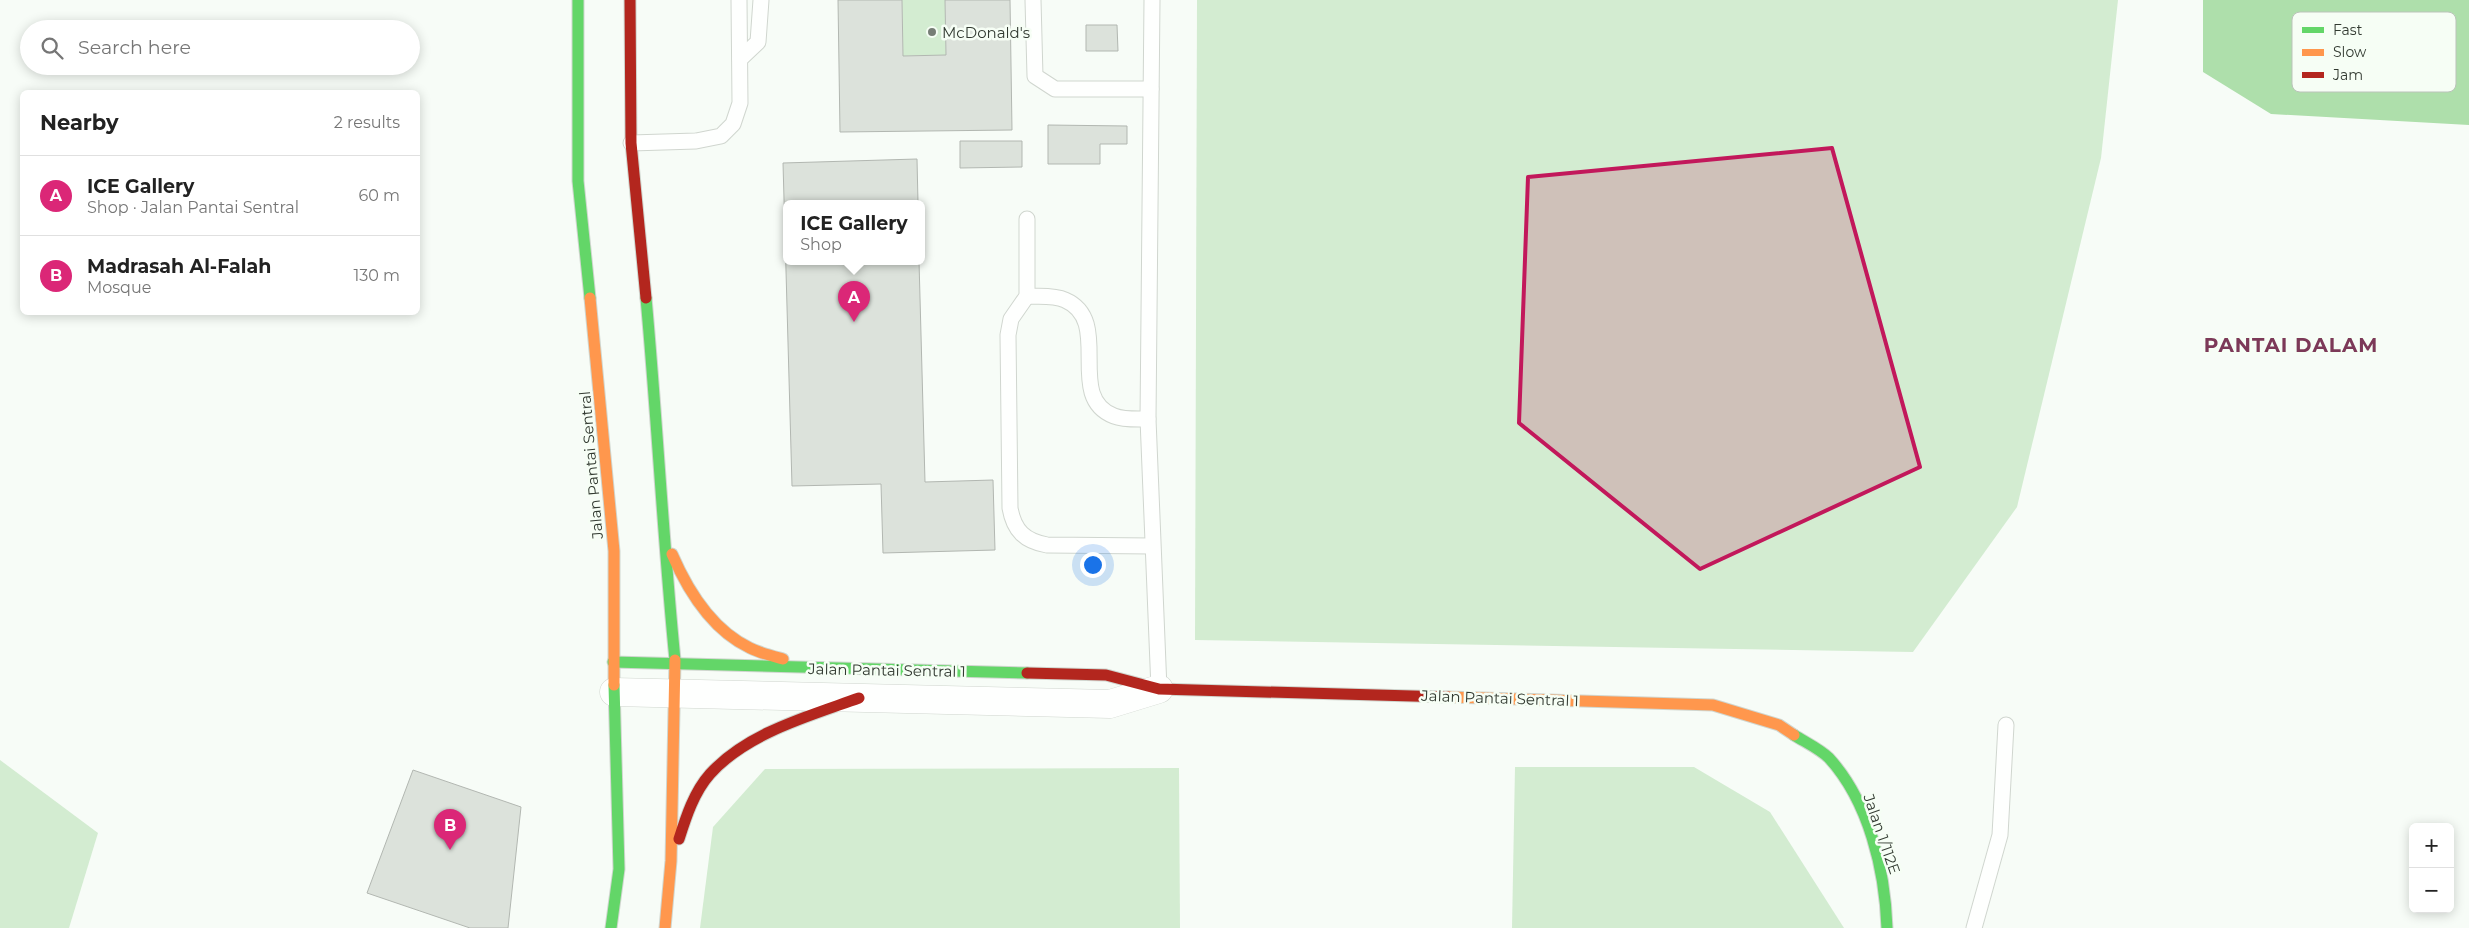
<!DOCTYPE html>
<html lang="en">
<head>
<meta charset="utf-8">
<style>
	body { margin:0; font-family:Montserrat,sans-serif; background:#f2f2f2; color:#222 }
	.controls { position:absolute; right:15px; bottom:15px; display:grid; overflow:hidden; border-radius:8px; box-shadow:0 2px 12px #0003 }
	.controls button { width:45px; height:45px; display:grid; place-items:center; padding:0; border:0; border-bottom:1px solid #e0e0e0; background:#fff; color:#222; font:25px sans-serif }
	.you { position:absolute; left:1092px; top:564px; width:18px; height:18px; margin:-12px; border:4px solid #fff; border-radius:50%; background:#1a73e8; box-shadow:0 0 0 8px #1a73e833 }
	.badge { display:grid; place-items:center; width:32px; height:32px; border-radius:50%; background:#db2777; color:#fff; font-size:16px; font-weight:700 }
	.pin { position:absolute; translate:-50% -41px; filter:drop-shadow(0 1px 2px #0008) }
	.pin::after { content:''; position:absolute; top:26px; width:18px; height:15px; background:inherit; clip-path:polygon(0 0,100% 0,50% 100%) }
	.popup { position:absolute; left:783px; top:200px; width:142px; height:65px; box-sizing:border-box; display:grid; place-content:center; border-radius:8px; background:#fff; filter:drop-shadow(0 1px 4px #0005); font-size:16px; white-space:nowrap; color:#767676 }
	.popup b { font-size:19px; color:#222 }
	.popup::after { content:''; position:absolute; left:50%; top:100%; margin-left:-10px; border:10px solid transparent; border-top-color:#fff }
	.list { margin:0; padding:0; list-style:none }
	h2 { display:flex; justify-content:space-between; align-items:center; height:65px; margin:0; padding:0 20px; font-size:21px }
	h2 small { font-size:16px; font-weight:400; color:#767676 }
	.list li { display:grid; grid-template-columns:32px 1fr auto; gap:15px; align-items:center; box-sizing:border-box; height:80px; padding:0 20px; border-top:1px solid #e0e0e0 }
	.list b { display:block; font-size:19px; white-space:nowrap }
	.list p { margin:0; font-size:16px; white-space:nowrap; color:#767676 }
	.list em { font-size:16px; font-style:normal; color:#767676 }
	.icon { flex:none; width:28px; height:28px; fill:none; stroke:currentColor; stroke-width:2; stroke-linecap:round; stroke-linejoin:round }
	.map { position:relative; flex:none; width:2469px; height:928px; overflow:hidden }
	.search { position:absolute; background:#fff; box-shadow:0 2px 12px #0003; left:20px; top:20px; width:400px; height:55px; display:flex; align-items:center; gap:12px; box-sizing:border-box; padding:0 18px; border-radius:28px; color:#767676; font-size:19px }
	.panel { position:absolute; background:#fff; box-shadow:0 2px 12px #0003; left:20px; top:90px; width:400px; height:225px; border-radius:8px }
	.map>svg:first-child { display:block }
	.green { fill:#d3ecd1 }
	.water { fill:#aedfab }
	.building { fill:#dce2db; stroke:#b2b7b1 }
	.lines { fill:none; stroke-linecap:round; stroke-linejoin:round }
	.lane-casing { stroke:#d0d6cf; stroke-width:17 }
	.street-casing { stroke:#d0d6cf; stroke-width:29 }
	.fast-casing { stroke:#d0d6cf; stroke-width:13 }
	.slow-casing { stroke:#d0d6cf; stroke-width:13 }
	.jam-casing { stroke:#d0d6cf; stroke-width:13 }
	.lane { stroke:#fefffe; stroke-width:15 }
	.street { stroke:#fefffe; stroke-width:28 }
	.fast { stroke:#63d668; stroke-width:11 }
	.slow { stroke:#ff974d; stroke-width:11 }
	.jam { stroke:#b3261e; stroke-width:11 }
	.marked { fill:#c2185b; fill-opacity:0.2; stroke:#c2185b; stroke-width:4; stroke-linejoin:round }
	.poi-dot { fill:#777e76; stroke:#f6fef5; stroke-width:2 }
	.labels { text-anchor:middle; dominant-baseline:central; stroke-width:5; stroke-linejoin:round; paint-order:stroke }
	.poi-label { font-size:15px; fill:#323a31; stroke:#f6fef5; text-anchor:start }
	.street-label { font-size:15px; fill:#323a31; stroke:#f6fef5 }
	.district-label { font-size:20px; font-weight:bold; letter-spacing:1px; fill:#7c3958; stroke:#f6fef5 }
	.key { fill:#f6fef5; stroke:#bbc3ba; stroke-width:1 }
	.key-label { font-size:14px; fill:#323a31 }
</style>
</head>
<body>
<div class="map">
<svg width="2469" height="928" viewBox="0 0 2469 928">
	<rect width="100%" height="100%" fill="#f7fcf7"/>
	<g class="green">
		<path d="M902,0h43l1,55 -43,1z"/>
		<path d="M1197,0h921l-17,158 -84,349 -104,145 -718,-12z"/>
		<path d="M0,760l98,73 -29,95h-69z"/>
		<path d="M1515,767h179l76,45 74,116h-332z"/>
		<path d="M1179,768l1,160h-480l13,-101 52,-58z"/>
	</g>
	<path class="water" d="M2203,0h266v125l-198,-11 -68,-42z"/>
	<g class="building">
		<path d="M838,0h64l1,56 43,-1 -1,-55h65l2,130 -172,2z"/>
		<path d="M1086,25h31l1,26h-32z"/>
		<path d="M1048,125l79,1v18h-27v20h-52z"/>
		<path d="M960,141h62v26l-62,1z"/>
		<path d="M917,159l1,44h-132v58h133l6,221 68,-2 2,70 -112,3 -2,-69 -89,2 -9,-323z"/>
		<path d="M413,770l108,37 -13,121h-38l-103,-35z"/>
	</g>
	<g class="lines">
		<defs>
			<g id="lane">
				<path d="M1033,0l2,76 20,13h96"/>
				<path d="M1152,0l-4,419 11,270"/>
				<path d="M740,59l18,-17 3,-42"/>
				<path d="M631,143l65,-2 25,-5 12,-12 7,-21 -1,-103"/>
				<path d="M1027,219v77l-16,23 -3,16 2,173c4,23 15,33 37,37l105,1"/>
				<path d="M1027,296c12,1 27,-1 38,4 49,21 -1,97 49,116 10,4 23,3 34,3"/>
				<path d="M1974,928l26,-93 6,-110"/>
			</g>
			<path id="street" d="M614,692l496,12 49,-15"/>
			<g id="fast">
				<path d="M578,0v181l12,117"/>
				<path d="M646,298c11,120 17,241 29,362"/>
				<path d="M613,662l414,11"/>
				<path d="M1794,735c11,7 26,14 35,23 40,44 56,112 58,170"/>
				<path d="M611,928l8,-59 -5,-184"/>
			</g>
			<g id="slow">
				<path d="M590,298l24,253v134"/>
				<path d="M672,554c16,37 40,76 78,94 10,5 22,8 33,11"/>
				<path d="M1448,697l265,8 66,20 15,10"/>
				<path d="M665,928l6,-67 4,-201"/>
			</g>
			<g id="jam">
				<path d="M630,0l1,143 15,155"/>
				<path d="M1027,673l79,2 53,14 289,8"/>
				<path d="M679,839c7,-22 15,-47 31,-65 37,-41 99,-58 149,-76"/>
			</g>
		</defs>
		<use href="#lane" class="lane-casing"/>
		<use href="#street" class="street-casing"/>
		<use href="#fast" class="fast-casing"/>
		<use href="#slow" class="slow-casing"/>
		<use href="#jam" class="jam-casing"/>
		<use href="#lane" class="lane"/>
		<use href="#street" class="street"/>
		<use href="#fast" class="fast"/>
		<use href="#slow" class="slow"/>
		<use href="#jam" class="jam"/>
	</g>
	<path class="marked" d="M1832,148l88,319 -220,102 -181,-146 9,-246z"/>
	<circle class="poi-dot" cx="932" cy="32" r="5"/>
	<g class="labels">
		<g class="poi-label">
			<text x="942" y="32">McDonald's</text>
		</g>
		<g class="street-label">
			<text transform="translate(591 465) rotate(-95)">Jalan Pantai Sentral</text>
			<text transform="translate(887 670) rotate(1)">Jalan Pantai Sentral 1</text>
			<text transform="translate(1500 698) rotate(2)">Jalan Pantai Sentral 1</text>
			<text transform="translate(1882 834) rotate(71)">Jalan 1/112E</text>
		</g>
		<g class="district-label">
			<text x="2291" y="345">PANTAI DALAM</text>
		</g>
	</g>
	<rect x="2292" y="12" width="164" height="80" rx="8" class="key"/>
	<rect x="2302" y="27" width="22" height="6" fill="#63d668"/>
	<rect x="2302" y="49" width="22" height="7" fill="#ff974d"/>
	<rect x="2302" y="72" width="22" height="6" fill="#b3261e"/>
	<g class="key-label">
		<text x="2333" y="35">Fast</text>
		<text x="2333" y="57">Slow</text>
		<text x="2333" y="80">Jam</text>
	</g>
</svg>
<div class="controls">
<button>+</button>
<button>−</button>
</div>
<div class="you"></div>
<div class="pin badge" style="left:854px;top:322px">A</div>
<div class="popup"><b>ICE Gallery</b>Shop</div>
<div class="pin badge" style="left:450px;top:850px">B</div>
<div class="search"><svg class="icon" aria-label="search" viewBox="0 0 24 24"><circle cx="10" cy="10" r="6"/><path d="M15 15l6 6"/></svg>Search here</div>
<section class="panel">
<h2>Nearby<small>2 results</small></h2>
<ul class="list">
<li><span class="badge">A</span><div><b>ICE Gallery</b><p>Shop · Jalan Pantai Sentral</p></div><em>60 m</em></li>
<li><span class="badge">B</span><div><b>Madrasah Al-Falah</b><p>Mosque</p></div><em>130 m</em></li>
</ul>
</section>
</div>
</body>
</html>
